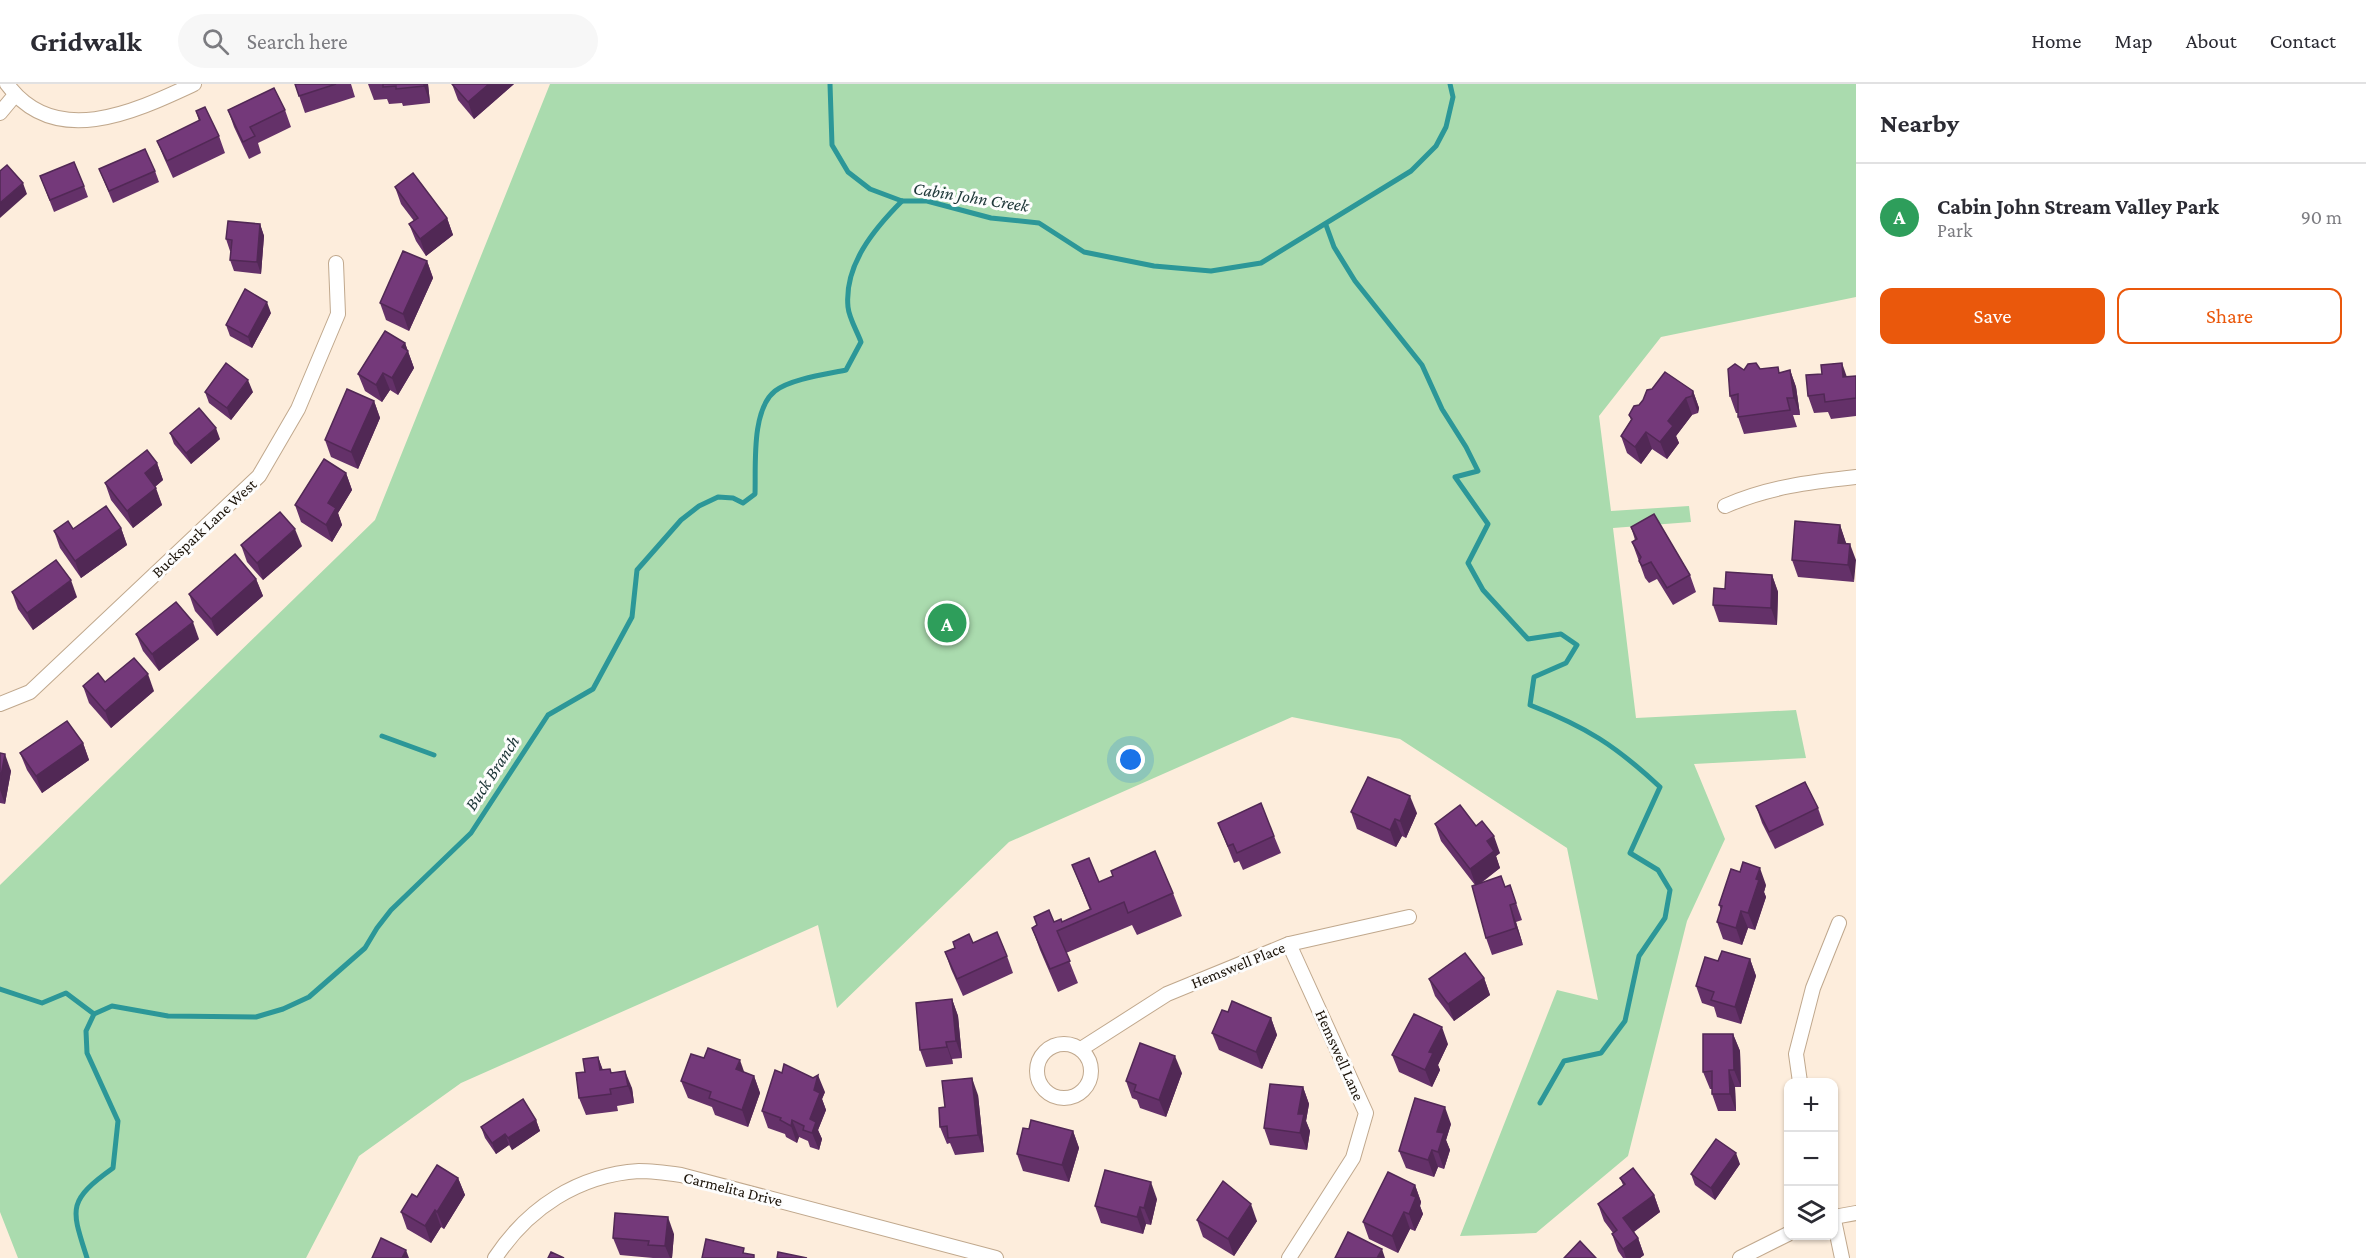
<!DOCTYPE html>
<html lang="en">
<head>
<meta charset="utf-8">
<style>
	body { margin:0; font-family:"Crimson Pro",serif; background:#f7f7f7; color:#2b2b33 }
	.controls { position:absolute; right:18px; bottom:18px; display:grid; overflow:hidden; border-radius:12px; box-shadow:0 2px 4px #0004 }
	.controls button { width:54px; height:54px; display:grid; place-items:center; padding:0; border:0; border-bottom:2px solid #e1e1e2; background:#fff; color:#2b2b33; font:30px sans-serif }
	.you { position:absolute; left:1131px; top:676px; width:21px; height:21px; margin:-15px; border:4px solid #fff; border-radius:50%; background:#1a73e8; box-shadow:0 0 0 9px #1a73e833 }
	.badge { display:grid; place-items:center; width:39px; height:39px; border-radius:50%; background:#ea580c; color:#fff; font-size:20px; font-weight:700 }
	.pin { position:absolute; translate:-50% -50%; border:3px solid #fff; box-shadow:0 2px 6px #0006 }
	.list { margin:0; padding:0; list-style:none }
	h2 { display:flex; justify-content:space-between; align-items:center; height:78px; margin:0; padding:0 24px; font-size:26px }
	h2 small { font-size:20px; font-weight:400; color:#7c7c81 }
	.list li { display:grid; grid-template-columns:39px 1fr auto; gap:18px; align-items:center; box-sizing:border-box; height:108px; padding:0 24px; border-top:2px solid #e1e1e2 }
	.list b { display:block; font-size:22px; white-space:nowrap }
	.list p { margin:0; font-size:20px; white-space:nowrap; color:#7c7c81 }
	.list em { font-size:20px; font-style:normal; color:#7c7c81 }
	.actions { display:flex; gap:12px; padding:18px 24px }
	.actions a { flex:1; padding:14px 0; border:2px solid #ea580c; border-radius:12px; text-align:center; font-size:21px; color:#ea580c }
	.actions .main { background:#ea580c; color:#fff }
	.icon { flex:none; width:33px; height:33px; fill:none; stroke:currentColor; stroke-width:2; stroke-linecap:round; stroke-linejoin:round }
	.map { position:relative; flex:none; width:1856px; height:1174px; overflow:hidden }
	header { display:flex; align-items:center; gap:36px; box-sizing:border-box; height:84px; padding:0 30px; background:#fff; border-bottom:2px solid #e1e1e2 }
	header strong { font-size:28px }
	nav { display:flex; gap:33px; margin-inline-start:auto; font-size:21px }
	.search { width:420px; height:54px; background:#f7f7f7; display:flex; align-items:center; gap:15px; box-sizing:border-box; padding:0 21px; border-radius:33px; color:#7c7c81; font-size:22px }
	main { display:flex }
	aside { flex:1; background:#fff }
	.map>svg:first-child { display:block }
	.green { fill:#aadbae }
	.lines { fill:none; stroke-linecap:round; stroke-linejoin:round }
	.stream { stroke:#2c9798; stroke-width:5 }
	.street-casing { stroke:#c0a88d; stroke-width:16 }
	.street { stroke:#fff; stroke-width:14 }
	.wall { fill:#643169 }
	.shaded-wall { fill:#512855 }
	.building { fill:#74397a; stroke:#512855; stroke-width:1.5 }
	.labels { text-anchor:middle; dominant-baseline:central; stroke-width:6; stroke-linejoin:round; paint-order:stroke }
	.street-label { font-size:16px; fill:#1a1208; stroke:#fdfdfd }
	.water-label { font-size:18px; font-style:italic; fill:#20393a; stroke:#fdfdfd }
</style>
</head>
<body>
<header>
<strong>Gridwalk</strong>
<div class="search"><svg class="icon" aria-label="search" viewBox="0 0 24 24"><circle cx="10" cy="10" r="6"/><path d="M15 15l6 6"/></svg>Search here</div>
<nav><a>Home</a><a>Map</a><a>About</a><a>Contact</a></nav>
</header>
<main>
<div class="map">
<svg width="1856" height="1174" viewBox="0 0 1856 1174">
	<rect width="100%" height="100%" fill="#fdeddc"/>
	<path class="green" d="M550,0h1306v213l-195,40 -62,79 12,95 78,-5 2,16 -78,6 23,190 160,-8 10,48 -112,6 31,75 -38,82 -59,235 -92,77 -76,3 97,-246 41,10 -31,-152 -167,-109 -108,-22 -283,125 -172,166 -19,-83 -357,158 -102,73 -53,102h-288l-18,-46v-327l375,-365z"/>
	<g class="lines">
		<g class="stream">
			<path d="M830,0l2,61 16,27 22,17 32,12h25l64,17 48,5 45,29 70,14 57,5 50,-8 150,-92 25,-25 10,-19 7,-30 -3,-13"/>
			<path d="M1326,141l8,22 21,34 67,84 20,44 24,38 12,24 -23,6 33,47 -20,39 15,27 45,49 33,-5 16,11 -11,18 -32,14 -4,28c56,22 85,40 130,82l-30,66 28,17 12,20 -5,28 -26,38 -14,65 -24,32 -37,8 -24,42"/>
			<path d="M382,652l52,19"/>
			<path d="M0,905l42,14 24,-10 28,21"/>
			<path d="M87,1174c-16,-50 -20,-57 26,-90l5,-47 -31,-68 -1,-22 8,-17 18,-8 56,10 88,1 27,-8 26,-12 56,-49 12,-20 14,-18 80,-77 77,-118 45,-26 39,-72 5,-47 44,-50 18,-14 19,-9 15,1 10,5 12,-9c1,-28 -4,-84 20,-103 15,-12 52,-17 71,-21l15,-28c-4,-11 -12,-24 -13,-35 -4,-42 26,-78 54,-106"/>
		</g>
		<defs>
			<g id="street">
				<path d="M7,0c48,66 129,27 187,0"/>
				<path d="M0,29l15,-18"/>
				<path d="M1725,422c43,-19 85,-24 131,-29"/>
				<path d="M0,620l30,-12 229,-216 39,-67 40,-95 -2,-51"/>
				<circle cx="1064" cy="987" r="27"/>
				<path d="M1081,965l86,-55 122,-50 120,-27"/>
				<path d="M1800,998l-4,-28 17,-66 26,-65"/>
				<path d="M1834,1133l22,-4"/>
				<path d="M1834,1136l8,38"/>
				<path d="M495,1174c33,-50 83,-83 144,-87 14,0 28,2 42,4l315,83"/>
				<path d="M1289,1174l64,-100 13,-45 -77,-169"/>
				<path d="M1740,1174l48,-24"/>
			</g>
		</defs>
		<use href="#street" class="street-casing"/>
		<use href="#street" class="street"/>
	</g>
	<g class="wall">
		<path d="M295,0h56l4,13 -50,16z"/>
		<path d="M368,0h60l2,19 -27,3 -1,-3 -13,1 -2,-5 -13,1z"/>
		<path d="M452,0h62l-40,35 -16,-19z"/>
		<path d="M228,26h57l6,17 -33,16 3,10 -12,6 -15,-32z"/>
		<path d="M196,27l23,25 6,17 -52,25 -9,-20 -7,-17 42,-20z"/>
		<path d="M99,85l56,2 4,11 -46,21z"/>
		<path d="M40,92l44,10 4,11 -34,15z"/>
		<path d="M395,103l52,31 6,17 -27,21 -10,-15 -7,-17 5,-3 -13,-17z"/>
		<path d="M260,140l4,12 -3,38 -27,-3 -4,-11 1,-9h-1l-4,-12z"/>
		<path d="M427,177l6,17 -24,53 -23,-11 -6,-17z"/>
		<path d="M271,229l-19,35 -22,-12 -4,-11z"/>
		<path d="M405,259l9,25 -16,27 -8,-5 -8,12 -17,-11 -7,-17z"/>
		<path d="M1760,285l20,4 10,-3 6,17 4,28h-7l4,12 -53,7 -6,-17v-4h-2l-6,-17 14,-26z"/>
		<path d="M1856,292v40l-25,3 -3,-7 -14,1 -6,-17 39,-19z"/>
		<path d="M1693,307l6,17 -1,5 -6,2 -16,21 3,7 -12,16 -15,-10 -11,15 -14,-11 -6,-17 10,-16 -2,-5 10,-10z"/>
		<path d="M205,308h48l-22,28 -22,-17z"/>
		<path d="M374,317l6,17 -22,51 -27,-12 -6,-17z"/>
		<path d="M170,349l50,6 -29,25 -17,-20z"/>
		<path d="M157,379l6,17 -8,7 7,18 -29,23 -22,-28 -6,-17z"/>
		<path d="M346,389l6,17 -14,23 4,12 -10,17 -31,-20 -6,-17z"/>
		<path d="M1840,441l6,18 8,39 -56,-5 -6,-17z"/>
		<path d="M1631,443l59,48 6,17 -23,13 -16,-26 -8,4 -4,-5 -13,-36 3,-2z"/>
		<path d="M121,444l6,17 -46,33 -21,-30 -6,-17 19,-2z"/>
		<path d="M241,461l61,1 -39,34 -16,-18z"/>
		<path d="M1772,491l6,17 -1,33 -58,-3 -6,-17 12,-16z"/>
		<path d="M256,495l7,17 -46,40 -22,-25 -6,-17z"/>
		<path d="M12,508l65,5 -44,33 -15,-21z"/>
		<path d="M136,550l63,5 -40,32 -16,-20z"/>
		<path d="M105,598l49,9 -43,37 -22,-25 -6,-17z"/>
		<path d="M83,659l6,17 -47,33 -15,-23 -7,-17z"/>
		<path d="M0,669l11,18 -6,33 -5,-1z"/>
		<path d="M1756,722l62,2 6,17 -49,24 -13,-26z"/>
		<path d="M1351,728l66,1 -11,25 -4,-2 -6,11 -39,-18z"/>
		<path d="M1218,739l56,13 7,17 -38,17 -4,-9 -5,2z"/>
		<path d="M1435,740l65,29 -4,3 4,12 -20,16 25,3 5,-2 12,35 -6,2 7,23 -31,10 -6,-17 -11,-53 -34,-44z"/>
		<path d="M1072,781l27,17 74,11 9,23 -45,19 -5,-10 -66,28 12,30 -20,9 -18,-42 -8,-22 5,-3 -3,-8 20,5h8l28,-12z"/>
		<path d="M1766,801l-2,7 2,5 -11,33 -7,-2 -6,17 -19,-6 -6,-17 4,-12 -2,-5z"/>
		<path d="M973,859l34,13 6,17 -50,23 -12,-27 -6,-17z"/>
		<path d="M1750,875l6,17 -15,48 -24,-7 -3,-10 -12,-4 -6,-17 22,-25z"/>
		<path d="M1484,894l6,17 -36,26 -19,-25 -6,-17z"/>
		<path d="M952,915l6,17 4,42 -10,1 1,5 -27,3 -6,-17z"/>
		<path d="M1228,928l43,6 6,17 -15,34 -43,-19 -7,-17z"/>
		<path d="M1733,950l7,17 1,36h-6l1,24h-18l-6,-17v-5h-2l-7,-17z"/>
		<path d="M1448,960l-10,21 2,5 -8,17 -33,-15 -7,-17z"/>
		<path d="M598,973l5,13 8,3 21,15 2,15 -17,3 1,5 -32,4 -7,-17 6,-26z"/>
		<path d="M744,988l10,4 6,17 -12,34 -33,-12 -3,-8 -24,-9 -7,-17z"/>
		<path d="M1182,989l-16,44 -26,-9 -3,-8 -5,-2 -6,-17z"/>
		<path d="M1303,1003l6,17 -3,17 4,10 -3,19 -37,-5 -6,-17z"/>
		<path d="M825,1008l-3,7 4,11 -8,20 4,9 -3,11 -9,-3 -2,-6 -9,-4 -2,6 -11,-6 -1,-3 -17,-6 -6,-17z"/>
		<path d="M978,1011l6,57 -29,3 -5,-12 -3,1 -7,-17 5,-20z"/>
		<path d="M536,1036l4,11 -28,19 -3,-5 -13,9 -11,-16 -4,-11z"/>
		<path d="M1451,1040l-5,16 4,10 -6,19 -6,-2 -4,10 -28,-9 -7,-17z"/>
		<path d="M1029,1045l44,2 6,17 -10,34 -46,-11 -6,-17z"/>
		<path d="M1740,1080l-25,36 -20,-15 -4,-11z"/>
		<path d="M458,1094l7,17 -21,34 -3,-2 -10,16 -24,-14 -6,-17 16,-15z"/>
		<path d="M1620,1094l34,17 6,17 -26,20 4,6 6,17 -4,3h-17l-5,-7 -6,-17 1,-1 -9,-12 -6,-17 25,-19z"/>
		<path d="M1415,1101l6,17 -1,4 3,8 -8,17 -5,-2 -12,24 -29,-14 -6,-17z"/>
		<path d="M1157,1115l-6,26 -5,-1 -3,10 -42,-11 -6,-17z"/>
		<path d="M1197,1136l60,1 -23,35 -31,-19z"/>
		<path d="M674,1150l-2,24h-19l-33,-3 -7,-17z"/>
	</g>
	<g class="shaded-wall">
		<path d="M424,0h4l2,19 -6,-17z"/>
		<path d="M489,0h25l-40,35 -6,-17z"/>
		<path d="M23,99l4,11 -27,24v-15z"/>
		<path d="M447,134l6,17 -27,21 -6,-17z"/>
		<path d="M260,140l4,12 -3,38 -4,-12z"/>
		<path d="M427,177l6,17 -24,53 -6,-17z"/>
		<path d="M267,218l4,11 -19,35 -4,-11z"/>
		<path d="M405,259l9,25 -16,27 -6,-17 10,-31z"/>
		<path d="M1842,279l6,17 -5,-3z"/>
		<path d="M1790,286l6,17 4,28 -6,-17z"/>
		<path d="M383,289l7,17 -8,12 -6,-17z"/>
		<path d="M248,296l5,12 -22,28 -4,-12z"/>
		<path d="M1693,307l6,17 -1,5 -6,-17z"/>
		<path d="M1686,314l6,17 -16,21 3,7 -12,16 -7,-17 8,-21z"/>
		<path d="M374,317l6,17 -22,51 -7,-17z"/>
		<path d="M216,344l4,11 -29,25 -5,-11z"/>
		<path d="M1646,348l6,17 -11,15 -6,-17z"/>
		<path d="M157,379l6,17 -12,10 -6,-17z"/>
		<path d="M346,389l6,17 -14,23 4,12 -10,17 -6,-17 2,-22z"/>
		<path d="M156,404l6,17 -29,23 -6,-17z"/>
		<path d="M1840,441l6,18 -2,17 -6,-17z"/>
		<path d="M121,444l6,17 -46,33 -6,-17z"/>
		<path d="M295,445l7,17 -39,34 -6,-17z"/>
		<path d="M1850,460l6,16 -2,22 -6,-17z"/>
		<path d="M1772,491l6,17 -1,33 -6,-17z"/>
		<path d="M256,495l7,17 -46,40 -6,-17z"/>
		<path d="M71,496l6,17 -44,33 -6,-17z"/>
		<path d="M193,538l6,17 -40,32 -7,-17z"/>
		<path d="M148,590l6,17 -43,37 -6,-17z"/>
		<path d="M83,659l6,17 -47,33 -6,-17z"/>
		<path d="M5,670l6,17 -6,33 -5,-14v-9z"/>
		<path d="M1410,712l7,17 -11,25 -6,-17z"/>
		<path d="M1395,735l7,17 -6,11 -6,-17z"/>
		<path d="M1494,752l6,17 -4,3 4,12 -24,18 -6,-17 17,-28z"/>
		<path d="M1760,784l6,17 -2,7 2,5 -11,33 -7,-17 8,-34z"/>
		<path d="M1510,821l6,17 7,23 -7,-17z"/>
		<path d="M1741,827l7,17 -6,17 -6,-17z"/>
		<path d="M1750,875l6,17 -15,48 -6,-17z"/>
		<path d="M1484,894l6,17 -36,26 -6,-17z"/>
		<path d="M952,915l6,17 4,42 -6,-17z"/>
		<path d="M1271,934l6,17 -15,34 -6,-17z"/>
		<path d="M1442,943l6,17 -10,21 2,5 -8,17 -7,-17 4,-18z"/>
		<path d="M1733,950l7,17 1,36 -7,-17z"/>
		<path d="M946,958l6,17 1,5 -6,-17z"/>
		<path d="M1175,972l7,17 -16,44 -7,-17z"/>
		<path d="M598,973l6,17 -4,-4z"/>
		<path d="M740,976l6,17 -10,-8z"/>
		<path d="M1729,986l6,17 1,24 -6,-17z"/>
		<path d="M625,987l7,17 2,15 -6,-17z"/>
		<path d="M818,991l7,17 -3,7 4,11 -8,20 4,9 -3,11 -7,-17 -2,-14 4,-29z"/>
		<path d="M754,992l6,17 -12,34 -6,-17z"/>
		<path d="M972,994l6,17 6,57 -6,-17z"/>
		<path d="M1303,1003l6,17 -3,17 4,10 -3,19 -7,-17 -2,-19z"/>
		<path d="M1445,1023l6,17 -5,16 4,10 -6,19 -6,-17 -1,-20z"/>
		<path d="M536,1036l4,11 -28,19 -4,-12z"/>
		<path d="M792,1036l7,17 -2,6 -6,-17z"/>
		<path d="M1073,1047l6,17 -10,34 -7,-17z"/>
		<path d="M505,1050l4,11 -13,9 -4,-11z"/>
		<path d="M1432,1066l6,17 -4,10 -6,-17z"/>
		<path d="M1736,1069l4,11 -25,36 -4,-12z"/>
		<path d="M458,1094l7,17 -21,34 -7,-17z"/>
		<path d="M1151,1098l6,17 -6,26 -7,-17z"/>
		<path d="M1415,1101l6,17 -1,4 3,8 -8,17 -6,-17 2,-19z"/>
		<path d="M1654,1111l6,17 -31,23 -6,-17z"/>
		<path d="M1251,1120l6,17 -23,35 -6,-17z"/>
		<path d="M1140,1123l6,17 -3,10 -6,-17z"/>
		<path d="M435,1126l6,17 -10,16 -6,-17z"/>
		<path d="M1404,1128l6,17 -12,24 -6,-17z"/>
		<path d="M668,1133l6,17 -2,24h-2l-5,-12z"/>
		<path d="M1638,1154l6,17 -4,3h-14l-3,-9z"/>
		<path d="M1382,1165l3,9h-8z"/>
		<path d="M406,1166l3,8h-7z"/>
	</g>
	<g class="building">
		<path d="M295,0h41l-37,12z"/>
		<path d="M383,0h41v2l-28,3v-3l-13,1z"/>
		<path d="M452,0h37l-21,18z"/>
		<path d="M274,4l11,22 -35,17 5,9 -12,6 -15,-32z"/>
		<path d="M205,23l14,29 -52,25 -10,-20 43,-21 -4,-9z"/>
		<path d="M145,65l10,22 -46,20 -10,-22z"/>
		<path d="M74,78l10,24 -34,14 -10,-24z"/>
		<path d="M7,81l16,18 -23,20v-32z"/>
		<path d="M413,89l34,45 -27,21 -11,-15 9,-6 -23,-31z"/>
		<path d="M228,137l32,3 -3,38 -27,-2 2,-20 -6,-1z"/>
		<path d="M403,167l24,10 -24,53 -23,-11z"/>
		<path d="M245,205l22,13 -19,35 -22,-12z"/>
		<path d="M385,247l20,12 -3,4 6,4 -16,27 -9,-5 -7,12 -18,-11z"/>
		<path d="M226,279l22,17 -21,28 -22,-16z"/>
		<path d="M1756,279l4,6 18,-2 1,6 11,-3 4,28h-7l3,12 -52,7v-23l-8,2 -2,-27 7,-5 9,6 4,-6z"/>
		<path d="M1842,279l1,14 13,-1v22l-31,4 -1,-8 -16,2 -2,-21 16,-1 -1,-9z"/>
		<path d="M1665,288l28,19 -1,5 -6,2 -18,23 5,5 -13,16 -14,-10 -11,15 -14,-11 11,-17 -3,-4 5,-9 5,-1 4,-5 4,-10 5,-1z"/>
		<path d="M347,305l27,12 -23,51 -26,-12z"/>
		<path d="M199,324l17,20 -30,25 -16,-20z"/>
		<path d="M147,366l10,13 -12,10 11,15 -29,23 -22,-28z"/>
		<path d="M324,375l22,14 -18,30 8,5 -10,17 -31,-20z"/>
		<path d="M106,422l15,22 -46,33 -21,-30 14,-10 5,8z"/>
		<path d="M280,428l15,17 -38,34 -16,-18z"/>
		<path d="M1654,430l36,61 -23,13 -16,-26 -9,4 -3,-5 2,-4 -9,-15 5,-3 -6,-12z"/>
		<path d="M1795,437l45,4 -2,18 12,1 -2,21 -56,-5z"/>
		<path d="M235,470l21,25 -45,40 -22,-25z"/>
		<path d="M56,476l15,20 -44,33 -15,-21z"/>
		<path d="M1726,488l46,3 -1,33 -58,-3 1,-17 11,1z"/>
		<path d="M176,518l17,20 -41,32 -16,-20z"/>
		<path d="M134,574l14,16 -43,37 -22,-25 15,-13 7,9z"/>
		<path d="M67,637l16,22 -47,33 -16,-23z"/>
		<path d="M0,669l5,1 -5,27z"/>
		<path d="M1368,693l42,19 -10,25 -5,-2 -5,11 -39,-18z"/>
		<path d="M1805,698l13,26 -49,24 -13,-26z"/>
		<path d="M1261,719l13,33 -37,17 -4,-9 -5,2 -10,-23z"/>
		<path d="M1460,721l16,21 6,-5 12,15 -7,5 7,10 -24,18 -35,-45z"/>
		<path d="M1155,767l18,42 -45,20 -4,-11 -67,29 13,30 -20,8 -18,-41 5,-3 -3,-8 15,-7 5,12 7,-3 1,3 29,-13 -19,-44 17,-7 10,24 14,-6 -2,-5z"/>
		<path d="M1743,778l17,6 -4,11 3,1 -11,33 -7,-2 -5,17 -19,-6 5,-16 -3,-1 12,-36 9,3z"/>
		<path d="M1501,792l4,11 5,-2 6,18 -6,2 6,23 -30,10 -14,-52z"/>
		<path d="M997,848l10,24 -50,23 -12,-27 10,-4 -2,-6 16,-8 4,9z"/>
		<path d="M1722,867l28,8 -15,48 -24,-7 3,-8 -18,-6 9,-29 13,4z"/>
		<path d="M1465,869l19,25 -36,26 -19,-25z"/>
		<path d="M952,915l4,42 -10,1 1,5 -27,3 -4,-47z"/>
		<path d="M1232,917l39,17 -15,34 -44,-19 10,-23 6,2z"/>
		<path d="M1414,930l28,13 -13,25 4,1 -8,17 -33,-15z"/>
		<path d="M1703,950h30l1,36h-5l1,24h-18v-23l-9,1z"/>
		<path d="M1140,959l35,13 -16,44 -25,-9 2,-6 -10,-4z"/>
		<path d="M708,964l32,12 -4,9 18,7 -12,34 -33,-12 2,-6 -30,-11 10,-27 13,4z"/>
		<path d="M598,973l2,13 10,-1 1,4 14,-2 3,15 -18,3 1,5 -32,4 -3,-25 9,-1 -2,-13z"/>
		<path d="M784,980l29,14 5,-3 -4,15 6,3 -10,26 6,3 -4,11 -9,-3 1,-4 -12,-6 -1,6 -11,-6 1,-2 -19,-7 13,-41 7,3z"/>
		<path d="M972,994l6,57 -30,3 -1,-12 -7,1 -1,-19 6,-1 -3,-26z"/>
		<path d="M1270,1000l33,3 -5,27h6l-4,19 -36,-5z"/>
		<path d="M1415,1014l30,9 -8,25 7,1 -6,19 -6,-2 -4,10 -29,-9z"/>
		<path d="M523,1015l13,21 -28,18 -3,-4 -13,9 -11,-16z"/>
		<path d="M1031,1036l42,11 -11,34 -45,-11 6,-26 6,1z"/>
		<path d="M1716,1055l20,14 -25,35 -20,-14z"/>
		<path d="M437,1081l21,13 -21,34 -2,-2 -10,16 -24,-14 11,-18 5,3z"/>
		<path d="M1633,1084l21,27 -31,23 15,20 -15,11 -11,-15 5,-4 -19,-26 27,-20 -5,-6z"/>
		<path d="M1105,1086l46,12 -7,26 -4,-1 -3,10 -42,-11z"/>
		<path d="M1388,1088l27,13 -4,10 5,2 -7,17 -5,-2 -12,24 -29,-14z"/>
		<path d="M1223,1097l28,23 -23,35 -31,-19z"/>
		<path d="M615,1129l53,4 -3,29 -17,-1 1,-4 -36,-3z"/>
		<path d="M1348,1148l34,17 -5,9h-42z"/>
		<path d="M381,1154l25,12 -4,8h-30z"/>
		<path d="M706,1155l38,9 -1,5 11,2v3h-52z"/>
		<path d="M1580,1157l16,17h-32z"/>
		<path d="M551,1168l13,6h-16z"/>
		<path d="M778,1168l29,6h-30z"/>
	</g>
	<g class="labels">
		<g class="street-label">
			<text transform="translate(204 444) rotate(-43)">Buckspark Lane West</text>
			<text transform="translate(1238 881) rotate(-22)">Hemswell Place</text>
			<text transform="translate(1340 971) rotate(66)">Hemswell Lane</text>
			<text transform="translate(733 1105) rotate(14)">Carmelita Drive</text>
		</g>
		<g class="water-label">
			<text transform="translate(971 113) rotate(9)">Cabin John Creek</text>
			<text transform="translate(492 689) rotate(-57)">Buck Branch</text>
		</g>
	</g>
</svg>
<div class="controls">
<button>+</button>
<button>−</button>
<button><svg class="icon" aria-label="layers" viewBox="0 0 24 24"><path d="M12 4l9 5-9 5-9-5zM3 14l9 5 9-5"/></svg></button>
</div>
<div class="you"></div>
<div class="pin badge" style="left:947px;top:539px;background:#2e9e5b">A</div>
</div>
<aside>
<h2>Nearby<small></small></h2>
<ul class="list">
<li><span class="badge" style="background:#2e9e5b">A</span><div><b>Cabin John Stream Valley Park</b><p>Park</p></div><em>90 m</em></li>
</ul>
<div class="actions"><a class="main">Save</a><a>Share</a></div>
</aside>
</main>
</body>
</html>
